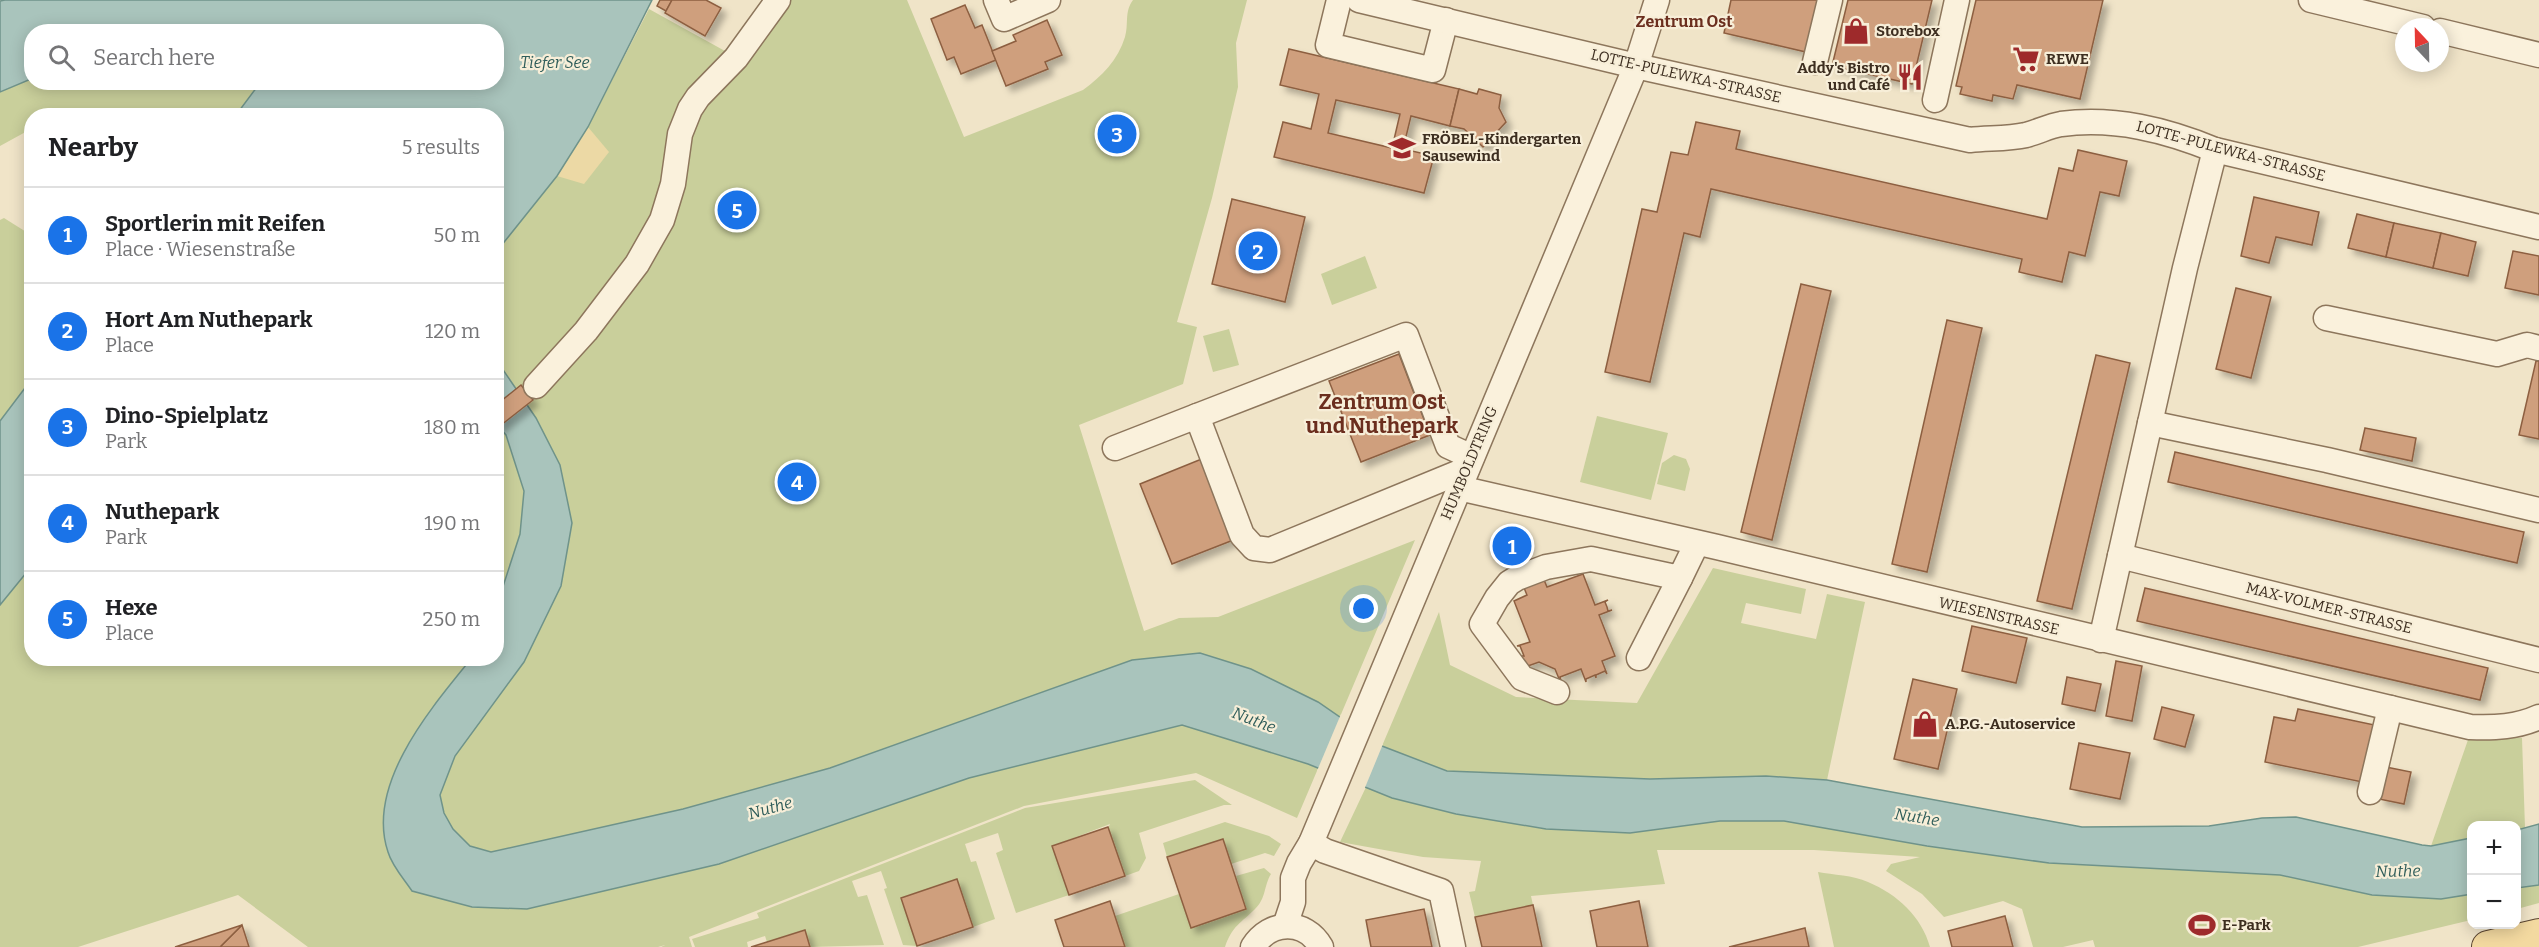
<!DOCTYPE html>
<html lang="en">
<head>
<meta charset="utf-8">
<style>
	body { margin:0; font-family:Bitter,serif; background:#f6f6f6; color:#202124 }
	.controls { position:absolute; right:18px; bottom:18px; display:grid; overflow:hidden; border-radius:12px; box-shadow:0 3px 15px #0003 }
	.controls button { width:54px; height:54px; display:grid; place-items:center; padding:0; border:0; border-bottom:2px solid #e0e0e0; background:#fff; color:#202124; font:30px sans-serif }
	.compass { position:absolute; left:2395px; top:18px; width:54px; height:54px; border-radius:50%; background:#fff; box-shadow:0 3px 15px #0003; rotate:338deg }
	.you { position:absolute; left:1364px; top:609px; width:21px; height:21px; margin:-15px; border:4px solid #fff; border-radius:50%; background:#1a73e8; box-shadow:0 0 0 9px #1a73e833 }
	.badge { display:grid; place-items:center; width:39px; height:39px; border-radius:50%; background:#1a73e8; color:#fff; font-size:20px; font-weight:700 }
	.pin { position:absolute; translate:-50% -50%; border:3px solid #fff; box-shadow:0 2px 6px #0006 }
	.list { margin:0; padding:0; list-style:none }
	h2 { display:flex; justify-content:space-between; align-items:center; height:78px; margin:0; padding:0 24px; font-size:26px }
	h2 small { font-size:20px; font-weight:400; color:#757577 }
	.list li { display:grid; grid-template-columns:39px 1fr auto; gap:18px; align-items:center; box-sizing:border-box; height:96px; padding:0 24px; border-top:2px solid #e0e0e0 }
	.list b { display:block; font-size:22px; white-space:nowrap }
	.list p { margin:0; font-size:20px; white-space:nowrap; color:#757577 }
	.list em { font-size:20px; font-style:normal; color:#757577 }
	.icon { flex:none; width:33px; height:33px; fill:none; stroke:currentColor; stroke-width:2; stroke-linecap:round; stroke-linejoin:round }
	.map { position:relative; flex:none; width:2539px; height:947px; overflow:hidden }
	.search { position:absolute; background:#fff; box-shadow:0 3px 15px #0003; left:24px; top:24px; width:480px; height:66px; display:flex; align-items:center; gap:15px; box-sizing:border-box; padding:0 21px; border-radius:24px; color:#757577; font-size:22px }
	.panel { position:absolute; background:#fff; box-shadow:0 3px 15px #0003; left:24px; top:108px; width:480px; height:558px; border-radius:24px }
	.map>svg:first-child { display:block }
	.green { fill:#c9cf9b }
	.sand { fill:#ecd9a5 }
	.water { fill:#a9c4bc; stroke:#6f938a; stroke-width:1.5 }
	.pier { fill:#f0e4c8 }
	.building { fill:#cf9f7d; stroke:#8d5f41; stroke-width:1.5; fill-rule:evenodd; filter:url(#shadow) }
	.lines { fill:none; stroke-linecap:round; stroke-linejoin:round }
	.minor-casing { stroke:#8d765c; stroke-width:27 }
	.major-casing { stroke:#5b4430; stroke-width:34 }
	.minor { stroke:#faf1dc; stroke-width:24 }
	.major { stroke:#f3d9a0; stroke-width:32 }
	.labels { text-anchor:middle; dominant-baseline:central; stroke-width:4.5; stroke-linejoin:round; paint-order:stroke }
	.poi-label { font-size:15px; font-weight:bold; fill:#3d2e20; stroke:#f7eed8; text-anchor:start }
	.street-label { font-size:15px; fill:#3d2e20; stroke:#f7eed8 }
	.neighbourhood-label { font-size:16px; font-weight:bold; fill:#6b2e1e; stroke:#f7eed8 }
	.water-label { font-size:16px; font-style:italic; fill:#2f5d5a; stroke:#f7eed8 }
	.district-label { font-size:21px; font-weight:bold; fill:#6b2e1e; stroke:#f7eed8 }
</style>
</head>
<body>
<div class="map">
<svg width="2539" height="947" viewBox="0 0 2539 947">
	<defs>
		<filter id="shadow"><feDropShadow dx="5.5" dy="5.5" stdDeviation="3" flood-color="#0004"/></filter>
	</defs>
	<rect width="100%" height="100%" fill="#f0e4c8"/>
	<g class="green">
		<path d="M762,0h145l57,137 119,-47c19,-14 35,-30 42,-53 4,-13 -1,-25 8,-37h114l-11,43 2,44 -26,111 -35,124 20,5 -14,57 -104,41 65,206 35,-13 39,-1 197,-77 -118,278 -101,-45 -172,33 -335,131 3,10h-31l4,-2 -7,2h-350l-70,-52 -160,52h-78v-342l31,-38 1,91h464v-371l5,-3 -4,-5v-28l60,-75 31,-49 61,-118 76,42z"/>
		<path d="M31,79l1,3 228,1 -24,32 -204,1 -1,13 -31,17v-54z"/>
		<path d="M4,218l27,17 1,145 -32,41v-201z"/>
		<path d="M1365,256l12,32 -45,17 -11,-31z"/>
		<path d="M1229,329l10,36 -26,7 -10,-36z"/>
		<path d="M1597,416l71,17 -17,67 -71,-18z"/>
		<path d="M1674,455l12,4 4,10 -5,22 -28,-7 5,-21z"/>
		<path d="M1713,568l93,21 -5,25 -55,-11 -5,20 75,16 11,-45 38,8 -38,178 -61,-4 -116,3 -203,-8 -65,-25 57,-134 11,53 66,32 121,6z"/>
		<path d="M2469,737l53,1 3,90 -8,2 -1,-4h-44l-1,12 -40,8z"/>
		<path d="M1195,780l37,25h-8l-85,28 7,25 -7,13 -14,5 -17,-48 2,-4 -57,22 16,49 -53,18 -20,-60 7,-3 -5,-17 -33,11 6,18 5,-1 19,58 -22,8 -16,-48 -56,19 16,48 -14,-1 -19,-56 3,-1 -6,-17 -29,10 6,16 9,-2 17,50 -74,2 -6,-17 -37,12 -2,-6 -18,6 1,5h-53l-3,-8 67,-21 -2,-5 268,-105z"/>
		<path d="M1366,787l26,11 64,16 90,15 84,4 90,-12h64l143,25 122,17 231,12 92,20 69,4 30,-5v26l-113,27h-263l-2,-7 -30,7h-30l-11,-38 -19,-8 -59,16 -22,-23 -36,-23 5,-7 29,-7 -106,-7h-157l8,34 -134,12 2,9 -58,12 -6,-25 6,-1 6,-30 -58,-4 -83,-15z"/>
		<path d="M1225,822l44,14 12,8 -7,12 -9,-3 -34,11 -8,-25 -56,18 -4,-14z"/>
		<path d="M1264,868l7,6c-7,11 -5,25 -16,35 -14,14 -23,17 -30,38h-100l-10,-31 64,-22 12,33 55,-18 -10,-33z"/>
		<path d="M1818,872c15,3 35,3 50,10 29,12 54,35 62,65h-96z"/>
		<path d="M2539,885v18l-22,6 -1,-21z"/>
	</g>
	<path class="sand" d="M588,127l21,25 -25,32 -27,-8z"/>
	<g class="water">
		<path d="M5,0h647l-64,127 -31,49 -60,75 -1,-135 -260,-1 24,-32 236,-1v-50h-464l-1,47 -31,13v-91z"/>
		<path d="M497,361l39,57 24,47 12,58 -11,63 -37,76 -69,94 -15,39 4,18 9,16 17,17 21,6 192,-43 147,-41 302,-108 68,-7 51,16 67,33 64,44 65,25 203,8 116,-3 61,4 255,47 127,-1 53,-8 34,-1 126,28 9,1 40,-8 1,56 -31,5 -69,-4 -92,-20 -231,-12 -122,-17 -143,-25h-64l-90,12 -84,-4 -90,-15 -64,-16 -84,-34 -126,-39 -213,53 -250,86 -192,45 -55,-2 -60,-16c-8,-12 -20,-25 -24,-39 -23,-68 44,-145 83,-193l25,-1 1,-53 23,-71 4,-43 -18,-56 -9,-10z"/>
		<path d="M31,380v187l-31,38v-184z"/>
		<path d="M2539,824v61l-22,3v-58z"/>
	</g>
	<path class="pier" d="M1341,714l42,30 -19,46 -47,-19z"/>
	<g class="building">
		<path d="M660,0h12l-6,11 -9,-5z"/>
		<path d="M672,0h34l15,8 -16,28 -40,-23z"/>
		<path d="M1731,0h87l-12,52 -82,-19z"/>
		<path d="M1848,0h84l-20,84 -80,-18z"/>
		<path d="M1976,0h127l-23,99 -63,-14 -4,14 -20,-4 -1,6 -32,-7 2,-7 -6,-1z"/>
		<path d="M965,5l10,23 7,-3 14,35 -35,14 -7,-17 -7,3 -16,-41z"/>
		<path d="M1047,20l15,35 -17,7 3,7 -42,17 -14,-35 24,-10 -3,-6z"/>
		<path d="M1289,49l170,40 -9,37 -39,-10 -8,33 31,7 -10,37 -150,-36 9,-35 28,7 8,-35 -39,-9zM1336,100l64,14 -8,34 -64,-15z"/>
		<path d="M1459,89l18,5 2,-5 22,6 -2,13 7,14 -23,25 -19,-18 -14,-3z"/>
		<path d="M1696,122l44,9 -4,18 311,70 12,-51 14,3 5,-21 49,11 -8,35 -19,-4 -15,64 -16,-4 -7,30 -43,-10 3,-13 -311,-70 -11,48 -16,-4 -34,149 -45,-10 37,-163 15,3 14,-60 17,3z"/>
		<path d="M2254,197l65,15 -7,33 -36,-8 -7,26 -28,-7z"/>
		<path d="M1232,199l73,18 -20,85 -73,-18z"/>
		<path d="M2357,214l37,9 -8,34 -38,-9z"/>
		<path d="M2394,223l47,10 -8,35 -47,-11z"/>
		<path d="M2441,233l35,9 -8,34 -35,-8z"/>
		<path d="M2513,251l26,5v39l-34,-7z"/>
		<path d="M1801,284l30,7 -59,249 -31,-8z"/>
		<path d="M2236,288l35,9 -20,81 -35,-9z"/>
		<path d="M1947,320l35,8 -55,244 -35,-8z"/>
		<path d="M1399,354l31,81 -69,27 -32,-81z"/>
		<path d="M2096,355l34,8 -58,246 -35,-8z"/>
		<path d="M2536,361h3v78l-20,-4z"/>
		<path d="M521,385l12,15 -37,29v-24z"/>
		<path d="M2365,428l51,10 -4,23 -52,-11z"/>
		<path d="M2175,452l349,80 -7,31 -349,-81z"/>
		<path d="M1209,456l32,81 -69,27 -32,-80z"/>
		<path d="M1583,574l12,31 13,-5 -3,2 2,5 1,4 4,-1 -13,5 16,41 -13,5 5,13 -2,-3 -9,4v3l-1,-3 -9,4v3l-5,-13 -21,8 4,14 -9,-22 -16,-7 -14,5 -4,-11h3l-4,-10h-3l13,-4 -16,-41 13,-6 -5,-12 20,-8 5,12z"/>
		<path d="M2145,588l343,80 -8,32 -343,-79z"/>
		<path d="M1972,626l55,12 -11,45 -54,-12z"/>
		<path d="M2116,661l26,5 -10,55 -26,-5z"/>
		<path d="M2067,677l34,7 -6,27 -33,-7z"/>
		<path d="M1913,679l44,10 -19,80 -44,-10z"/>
		<path d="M2162,707l32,8 -9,32 -31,-8z"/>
		<path d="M2298,709l86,18 -17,56 -102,-21 9,-45 21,4z"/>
		<path d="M2079,743l51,10 -10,46 -50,-10z"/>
		<path d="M2386,767l25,5 -7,32 -25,-5z"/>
		<path d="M1108,827l17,49 -56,19 -17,-49z"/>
		<path d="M1223,839l23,70 -55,19 -24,-71z"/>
		<path d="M957,879l16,48 -56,19 -16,-48z"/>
		<path d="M1110,901l15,46h-61l-9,-27z"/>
		<path d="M1639,901l9,46h-51l-7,-36z"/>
		<path d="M1533,905l9,42h-60l-7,-30z"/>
		<path d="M1424,909l8,38h-61l-5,-27z"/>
		<path d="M2005,916l8,31h-61l-4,-16z"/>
		<path d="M242,925l7,22h-29z"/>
		<path d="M242,925l-22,22h-45z"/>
		<path d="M1805,928l4,19h-80z"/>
		<path d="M805,930l5,17h-59l16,-5z"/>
	</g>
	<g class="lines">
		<defs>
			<g id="minor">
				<path d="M996,0l8,19 44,-19"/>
				<path d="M1339,0l-11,45 105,25 13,-50"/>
				<path d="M1359,0l277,66 334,74c19,-2 38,-1 56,-5 12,-3 23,-9 35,-11 54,-7 105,6 154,26l324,77"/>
				<path d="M2311,0l112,27"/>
				<path d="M2440,31l99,24"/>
				<path d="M1815,62l15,-62"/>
				<path d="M1935,100l22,-100"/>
				<path d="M2326,318l171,36 30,-9 12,3"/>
				<path d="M536,386l50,-55 51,-67 25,-44 11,-36 7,-50 10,-25 8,-12 38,-39 42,-58"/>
				<path d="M2150,423l177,37 212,50"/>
				<path d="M1115,448l82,-32"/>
				<path d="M1467,469l-197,81 -16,-2 -12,-13 -45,-119 209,-81 42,111 24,11"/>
				<path d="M1459,488l258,59 753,180c25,1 47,0 69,-10"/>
				<path d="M2120,556l419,104"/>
				<path d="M2101,640l84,-372 30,-118"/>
				<path d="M1639,658l41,-80"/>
				<path d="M1557,692l-35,-14 -40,-54 15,-26 12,-15 8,-5 29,-11 45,-8 89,19 17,-35"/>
				<path d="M2370,792l20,-84"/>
				<path d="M1311,843l14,8 116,40 12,56"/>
				<path d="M1285,926l8,-24v-24l6,-15 12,-20 325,-777 21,-66"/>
				<path d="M1253,947c17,-27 52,-28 68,0"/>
			</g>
			<path id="major" d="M2488,947l51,-12"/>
		</defs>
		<use href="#minor" class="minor-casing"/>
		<use href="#major" class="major-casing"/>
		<use href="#minor" class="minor"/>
		<use href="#major" class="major"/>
	</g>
	<defs>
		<symbol id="shop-bare" viewBox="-9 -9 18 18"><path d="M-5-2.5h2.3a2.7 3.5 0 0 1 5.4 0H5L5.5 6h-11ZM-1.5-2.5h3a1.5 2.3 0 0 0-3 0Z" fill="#9e2a2b" stroke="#f7eed8" stroke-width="2.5" paint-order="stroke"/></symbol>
		<symbol id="supermarket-bare" viewBox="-9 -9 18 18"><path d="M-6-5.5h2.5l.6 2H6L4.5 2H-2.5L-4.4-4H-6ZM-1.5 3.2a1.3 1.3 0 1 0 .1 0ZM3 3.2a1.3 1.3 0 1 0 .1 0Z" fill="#9e2a2b" stroke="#f7eed8" stroke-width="2.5" paint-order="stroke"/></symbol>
		<symbol id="restaurant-bare" viewBox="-9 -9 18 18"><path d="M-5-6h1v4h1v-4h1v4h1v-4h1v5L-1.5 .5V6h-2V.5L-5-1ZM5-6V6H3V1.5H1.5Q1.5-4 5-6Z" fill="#9e2a2b" stroke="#f7eed8" stroke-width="2.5" paint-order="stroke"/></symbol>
		<symbol id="school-bare" viewBox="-9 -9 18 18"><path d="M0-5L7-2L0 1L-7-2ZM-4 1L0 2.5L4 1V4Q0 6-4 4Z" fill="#9e2a2b" stroke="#f7eed8" stroke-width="2.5" paint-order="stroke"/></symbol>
		<symbol id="stadium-bare" viewBox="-9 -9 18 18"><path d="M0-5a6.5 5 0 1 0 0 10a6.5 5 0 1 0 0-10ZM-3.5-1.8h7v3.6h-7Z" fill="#9e2a2b" stroke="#f7eed8" stroke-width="2.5" paint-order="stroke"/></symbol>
	</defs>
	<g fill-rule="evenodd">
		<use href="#shop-bare" x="1837" y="12" width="38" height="38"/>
		<use href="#supermarket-bare" x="2007" y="40" width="38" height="38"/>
		<use href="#restaurant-bare" x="1891" y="58" width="38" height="38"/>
		<use href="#school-bare" x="1383" y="129" width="38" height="38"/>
		<use href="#shop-bare" x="1906" y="705" width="38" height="38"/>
		<use href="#stadium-bare" x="2183" y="906" width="38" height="38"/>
	</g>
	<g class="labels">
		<g class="poi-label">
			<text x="1876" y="31">Storebox</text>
			<text x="2046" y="59">REWE</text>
			<text x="1890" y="68" text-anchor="end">Addy's Bistro<tspan x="1890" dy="17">und Café</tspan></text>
			<text x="1422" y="139">FRÖBEL-Kindergarten<tspan x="1422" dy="17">Sausewind</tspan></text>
			<text x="1945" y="724">A.P.G.-Autoservice</text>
			<text x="2222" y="925">E-Park</text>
		</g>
		<g class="street-label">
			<text transform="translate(1686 76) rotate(13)">LOTTE-PULEWKA-STRASSE</text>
			<text transform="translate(2231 151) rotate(15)">LOTTE-PULEWKA-STRASSE</text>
			<text transform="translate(1469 463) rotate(-67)">HUMBOLDTRING</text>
			<text transform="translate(2329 608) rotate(14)">MAX-VOLMER-STRASSE</text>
			<text transform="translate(1999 616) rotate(13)">WIESENSTRASSE</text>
		</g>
		<g class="neighbourhood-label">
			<text x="1684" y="21">Zentrum Ost</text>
		</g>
		<g class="water-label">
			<text x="555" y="62">Tiefer See</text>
			<text transform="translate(1254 720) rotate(21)">Nuthe</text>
			<text transform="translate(770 808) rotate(-16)">Nuthe</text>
			<text transform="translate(1917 817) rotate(9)">Nuthe</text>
			<text transform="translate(2398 871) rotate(-1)">Nuthe</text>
		</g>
		<g class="district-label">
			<text x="1382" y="402">Zentrum Ost<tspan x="1382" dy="24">und Nuthepark</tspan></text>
		</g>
	</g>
</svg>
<div class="controls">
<button>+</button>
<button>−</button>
</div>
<svg class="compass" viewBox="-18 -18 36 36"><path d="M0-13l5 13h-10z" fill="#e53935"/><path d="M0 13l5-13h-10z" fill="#757577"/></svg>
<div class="you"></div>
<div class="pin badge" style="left:1512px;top:546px">1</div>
<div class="pin badge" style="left:1258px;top:251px">2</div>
<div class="pin badge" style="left:1117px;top:134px">3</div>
<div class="pin badge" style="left:797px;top:482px">4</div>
<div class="pin badge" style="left:737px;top:210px">5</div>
<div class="search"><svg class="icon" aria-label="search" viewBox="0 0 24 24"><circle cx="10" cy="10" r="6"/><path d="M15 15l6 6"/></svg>Search here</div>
<section class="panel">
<h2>Nearby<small>5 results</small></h2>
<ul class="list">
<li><span class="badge">1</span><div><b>Sportlerin mit Reifen</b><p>Place · Wiesenstraße</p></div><em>50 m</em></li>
<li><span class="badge">2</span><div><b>Hort Am Nuthepark</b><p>Place</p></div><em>120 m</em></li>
<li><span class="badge">3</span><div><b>Dino-Spielplatz</b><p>Park</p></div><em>180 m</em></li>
<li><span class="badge">4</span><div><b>Nuthepark</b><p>Park</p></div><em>190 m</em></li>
<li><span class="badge">5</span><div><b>Hexe</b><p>Place</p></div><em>250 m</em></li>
</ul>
</section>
</div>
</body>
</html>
